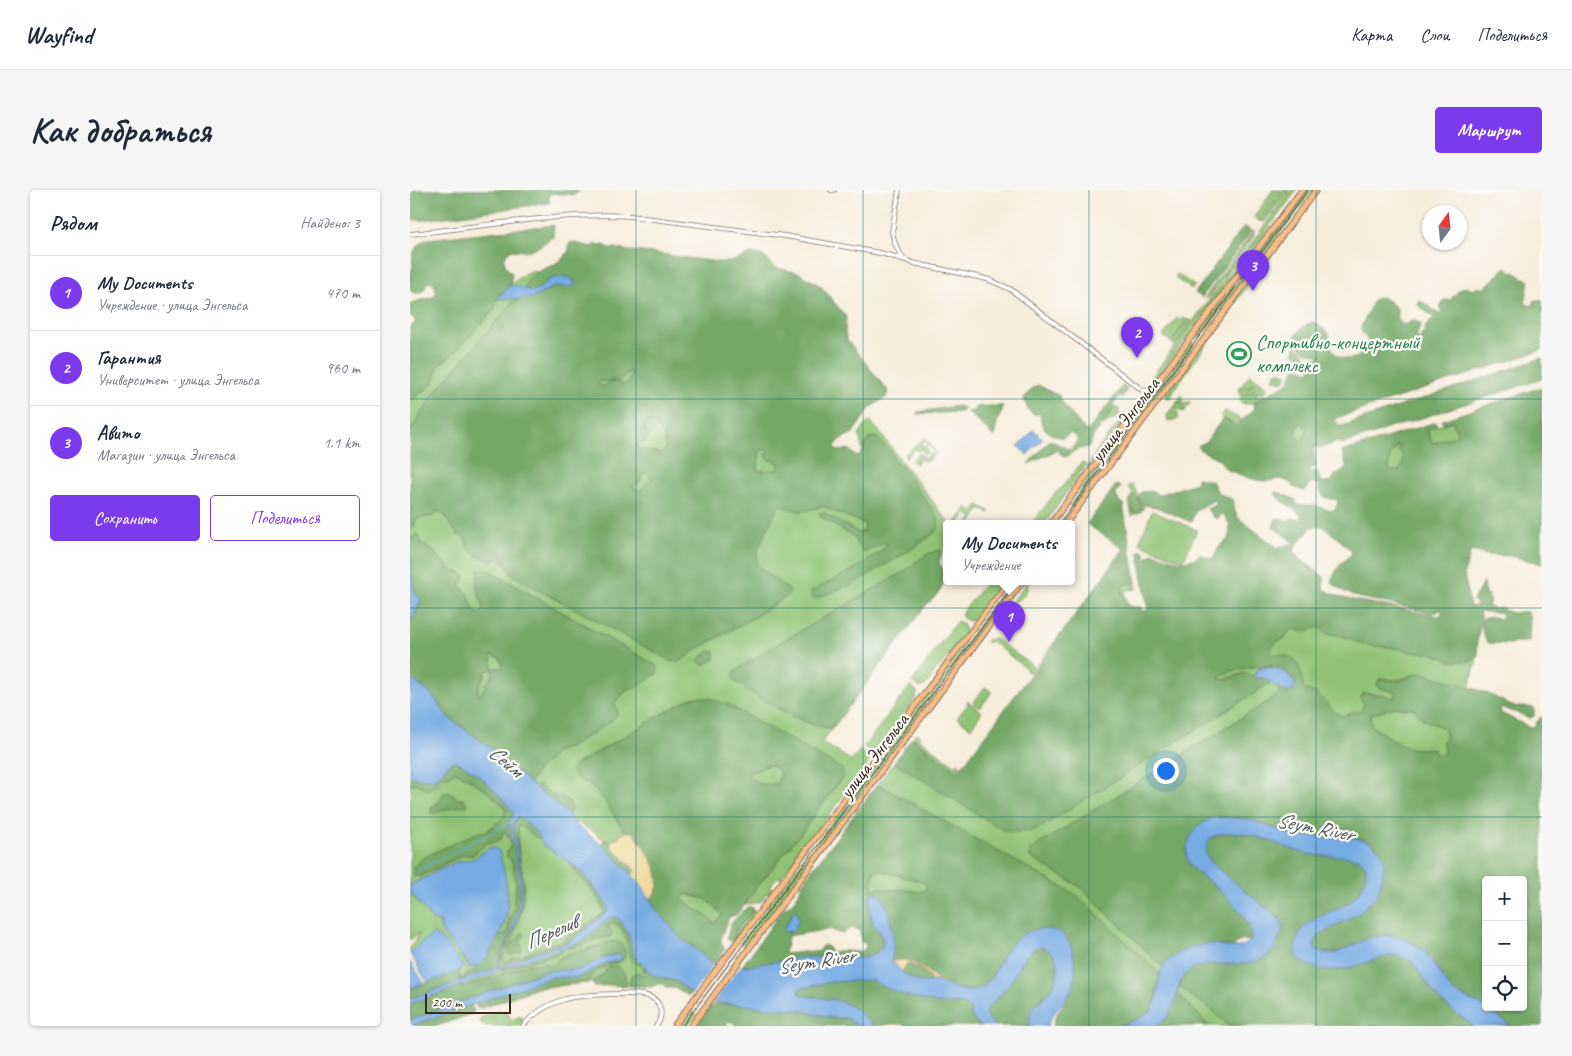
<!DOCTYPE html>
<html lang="ru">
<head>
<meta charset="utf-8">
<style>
	body { margin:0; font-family:Caveat,sans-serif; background:#f6f6f7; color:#1f2937 }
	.controls { position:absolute; right:15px; bottom:15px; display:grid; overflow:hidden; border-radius:5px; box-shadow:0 1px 4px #0004 }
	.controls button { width:45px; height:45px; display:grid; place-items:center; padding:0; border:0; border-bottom:1px solid #e0e1e3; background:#fff; color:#1f2937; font:25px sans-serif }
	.compass { position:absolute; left:1012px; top:15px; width:45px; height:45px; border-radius:50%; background:#fff; box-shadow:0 1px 4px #0004; rotate:15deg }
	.scale { position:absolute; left:15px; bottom:12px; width:86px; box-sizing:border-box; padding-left:5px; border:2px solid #3b2a1e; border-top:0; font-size:14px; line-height:18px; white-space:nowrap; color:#3b2a1e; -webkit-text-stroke:4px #fdfcf7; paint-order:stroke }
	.you { position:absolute; left:755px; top:580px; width:18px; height:18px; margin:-12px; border:4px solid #fff; border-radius:50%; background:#1a73e8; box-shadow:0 0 0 8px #1a73e833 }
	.badge { display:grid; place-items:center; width:32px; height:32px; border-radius:50%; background:#7c3aed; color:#fff; font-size:16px; font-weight:700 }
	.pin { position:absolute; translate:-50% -41px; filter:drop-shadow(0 1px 2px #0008) }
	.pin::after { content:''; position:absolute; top:26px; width:18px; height:15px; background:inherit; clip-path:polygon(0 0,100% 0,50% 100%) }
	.popup { position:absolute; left:533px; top:330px; width:132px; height:65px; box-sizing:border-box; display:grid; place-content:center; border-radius:5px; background:#fff; filter:drop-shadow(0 1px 4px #0005); font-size:16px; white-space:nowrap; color:#747a83 }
	.popup b { font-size:19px; color:#1f2937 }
	.popup::after { content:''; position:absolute; left:50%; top:100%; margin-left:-10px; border:10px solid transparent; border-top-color:#fff }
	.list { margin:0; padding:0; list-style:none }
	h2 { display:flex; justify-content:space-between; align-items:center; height:65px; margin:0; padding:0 20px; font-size:21px }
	h2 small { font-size:16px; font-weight:400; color:#747a83 }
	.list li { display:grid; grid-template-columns:32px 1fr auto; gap:15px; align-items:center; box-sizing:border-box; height:75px; padding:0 20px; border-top:1px solid #e0e1e3 }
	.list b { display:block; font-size:19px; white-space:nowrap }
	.list p { margin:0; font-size:16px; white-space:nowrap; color:#747a83 }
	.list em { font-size:16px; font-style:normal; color:#747a83 }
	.actions { display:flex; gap:10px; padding:15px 20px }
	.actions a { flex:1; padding:11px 0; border:1px solid #7c3aed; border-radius:5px; text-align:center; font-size:18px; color:#7c3aed }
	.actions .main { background:#7c3aed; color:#fff }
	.icon { flex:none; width:28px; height:28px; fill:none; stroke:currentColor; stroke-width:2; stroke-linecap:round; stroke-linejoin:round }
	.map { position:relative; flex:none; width:1132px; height:836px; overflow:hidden; border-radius:5px }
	header { display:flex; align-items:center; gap:30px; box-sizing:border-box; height:70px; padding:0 25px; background:#fff; border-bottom:1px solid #e0e1e3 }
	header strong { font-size:24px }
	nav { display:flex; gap:28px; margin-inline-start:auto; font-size:18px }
	.intro { display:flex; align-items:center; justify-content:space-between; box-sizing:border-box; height:120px; padding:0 30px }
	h1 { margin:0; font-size:35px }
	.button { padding:12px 22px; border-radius:5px; background:#7c3aed; color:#fff; font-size:18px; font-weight:700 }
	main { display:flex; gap:30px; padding:0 30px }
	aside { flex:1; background:#fff; border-radius:5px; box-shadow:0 1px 4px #0004 }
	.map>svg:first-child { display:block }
	.green { fill:#8fc274; stroke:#657649; fill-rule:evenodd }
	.forest { fill:#73a866; stroke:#576942; fill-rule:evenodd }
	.sand { fill:#eeda9e; stroke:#94825e }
	.water { fill:#76aae3; stroke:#586a80; fill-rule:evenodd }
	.pier { fill:#f6edda }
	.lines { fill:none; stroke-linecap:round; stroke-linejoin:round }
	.stream { stroke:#76aae3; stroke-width:1 }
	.minor-casing { stroke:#7c6e60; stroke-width:5.5 }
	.major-casing { stroke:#7c6e60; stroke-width:7 }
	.minor { stroke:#fff; stroke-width:4 }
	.major { stroke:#f7bd88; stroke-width:5 }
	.tram { stroke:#3b2a1e; stroke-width:1 }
	.grid { fill:none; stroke:#0f766e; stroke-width:1; stroke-opacity:0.55 }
	.labels { text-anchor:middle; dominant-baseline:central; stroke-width:4.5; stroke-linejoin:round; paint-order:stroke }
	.leisure-label { font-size:20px; fill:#27864d; stroke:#fdfcf7; text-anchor:start }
	.street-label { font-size:20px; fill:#3b2a1e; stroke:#fdfcf7 }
	.water-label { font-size:21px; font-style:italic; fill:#505763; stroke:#fdfcf7 }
</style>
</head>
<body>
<header>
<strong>Wayfind</strong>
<nav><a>Карта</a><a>Слои</a><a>Поделиться</a></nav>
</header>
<div class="intro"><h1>Как добраться</h1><a class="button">Маршрут</a></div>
<main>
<aside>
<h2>Рядом<small>Найдено: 3</small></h2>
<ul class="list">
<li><span class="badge">1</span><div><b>My Documents</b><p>Учреждение · улица Энгельса</p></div><em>470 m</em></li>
<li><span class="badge">2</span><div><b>Гарантия</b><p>Университет · улица Энгельса</p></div><em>960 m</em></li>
<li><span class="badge">3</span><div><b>Авито</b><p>Магазин · улица Энгельса</p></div><em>1.1 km</em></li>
</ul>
<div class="actions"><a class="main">Сохранить</a><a>Поделиться</a></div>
</aside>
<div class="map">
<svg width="1132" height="836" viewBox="0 0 1132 836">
	<rect width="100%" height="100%" fill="#fdfcf7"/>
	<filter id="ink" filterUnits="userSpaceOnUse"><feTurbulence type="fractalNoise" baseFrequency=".02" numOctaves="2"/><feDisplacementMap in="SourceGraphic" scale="10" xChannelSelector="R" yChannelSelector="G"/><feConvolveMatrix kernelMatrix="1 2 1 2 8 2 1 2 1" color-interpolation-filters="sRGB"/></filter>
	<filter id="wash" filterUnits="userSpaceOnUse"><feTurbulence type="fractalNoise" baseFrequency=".0096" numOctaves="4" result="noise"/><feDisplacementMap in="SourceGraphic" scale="20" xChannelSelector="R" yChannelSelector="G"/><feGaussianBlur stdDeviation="1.12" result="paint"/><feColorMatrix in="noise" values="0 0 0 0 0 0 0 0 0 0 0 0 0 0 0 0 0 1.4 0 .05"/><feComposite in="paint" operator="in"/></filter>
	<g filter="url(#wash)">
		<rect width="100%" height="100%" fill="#f6edda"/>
		<g class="green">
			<path d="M863,0h9l-23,31 -5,-4z"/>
			<path d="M874,0h5l-24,31 -5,1z"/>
			<path d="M881,0h6l-147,197 -3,1v-3l15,-22z"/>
			<path d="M894,0h10l-114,147 -2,1 -1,-3z"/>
			<path d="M844,40v5l-45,62 -5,2z"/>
			<path d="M871,47l3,2 -49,64 -2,-1z"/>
			<path d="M123,80l4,2 -6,5 -5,7 2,4 -16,15 -81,94 -4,9 -7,8 -10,19v-33l19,-13 7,-12 2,-10 12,-8 43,-47 5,-16 26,-20z"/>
			<path d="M767,84l18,12 -3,3 -16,-10v-3z"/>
			<path d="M815,124l3,1 -55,76 1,1 -4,6h-3l-1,-4z"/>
			<path d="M767,128l3,3 3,-3 4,2 -16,22 -8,-6z"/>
			<path d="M779,129l3,2 -18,24 -3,-2z"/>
			<path d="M781,153h2l1,3 -77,106 -7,7 -36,48h-3l-1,-3z"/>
			<path d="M219,181l2,1 -1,9 -7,4 -20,1 -6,-3 2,-2 19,1z"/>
			<path d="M840,184l18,14 -5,6 -4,-2 -2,3 -4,-3 1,-3 -4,4 -10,2 -2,-4 11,-4 1,2 -1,-2 6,-4 -17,7z"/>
			<path d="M843,203l5,4 -4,10 -1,-4 2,-1 -10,2 1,-3 -2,3 -4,-3 1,-6z"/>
			<path d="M772,205l2,6 -7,2 5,-1 1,4 3,-4h5l-7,10 -1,-3v3l-10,-5z"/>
			<path d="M705,217l5,3 -2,2 3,3 -19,10z"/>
			<path d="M762,218l6,5v6l-10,2 -1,-6z"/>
			<path d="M815,221l17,9 -6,6 -15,-9z"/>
			<path d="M715,225l2,2 -40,52 11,-20z"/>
			<path d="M240,231l3,1 11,14 2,12 -4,5 -23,-3 -2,-3 3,-6h7l-3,-13z"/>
			<path d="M461,231l78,102h-3v24l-4,5 -2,-2 -23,12 -15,11 -123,70 -44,28 -1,2 14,17 34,20 33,15 15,3 8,-7 -16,21 30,19 8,-11 8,7v7l-88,115 -2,-2 -5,5 -3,5 2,1 -4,6 -2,-1 -3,4 2,1 -3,3 -17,4 10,-16 46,-56 42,-56 -1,-8 -115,-65 -30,-7 -9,2 -111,65 12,19 15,17 21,32c-17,13 -20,9 -35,-3h-3l-10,-7 -2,2 -8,-11h2l1,-10 -9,-6 -7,-1 -15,-11 -3,3 -6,-5 9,-15 14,-12 4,-5 14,-4 7,-6 50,-52 30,-18 -1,-5 -171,-97 -7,1c-1,7 -3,14 -1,22 2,8 10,15 1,22l-5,-2 -6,-19 -8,-7v-3l4,-2v-5l-12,-5 -17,-18 -14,-10 -5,-8 -6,4v-10l5,-3v-6l3,-2 16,-2 3,-5 9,5 5,10 13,11 37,20 6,11 36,25 29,13 99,55 7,1 10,-6 9,-7 56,-31 34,-22 2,-3v-3l-33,-24 2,-18 21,-43 29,5 14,-4 43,18v3l-2,5 -4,1 -35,-20 -3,4 34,20 12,14 18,-9 2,1c-4,13 -61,41 -75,48l6,7 8,-5 25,-8 58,-34 25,-18 4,-5v-11l-28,-38 -6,-10 -9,-8 -4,-9 -25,-9 -3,9 -4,-17 9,-13zM300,461l5,1v7l-11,6 -4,-7z"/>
			<path d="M1042,231l5,14 -25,8 -5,-14z"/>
			<path d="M891,233l6,5 -3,11 -3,2 -6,-5 4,-12z"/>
			<path d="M515,248l12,16 -13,-14 -2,1 2,3 -2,2 1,1 3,-1 2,6 -3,2 -4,-5 -4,2 -2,-2 -9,9 -2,-3z"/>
			<path d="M987,255l4,1 -3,4 6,6 -1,8 -4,7h-8l-2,-2 1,-15 4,-3z"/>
			<path d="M357,259l1,1 1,10 9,1 1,2 -1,7 -20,1 -1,-1c2,-7 1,-14 4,-20z"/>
			<path d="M510,263l5,5 7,-5 2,3 -7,5 -7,-2 -3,5h-2l-3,-4z"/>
			<path d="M672,272l4,3 -41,58h-13l25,-32 3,-1z"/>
			<path d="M237,283l4,3v4l-6,4 -3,6 -8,-1 -1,-4 9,-10z"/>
			<path d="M721,294c8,6 5,17 13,23l-2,4 -10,5 -3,-14 4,-9 -5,-6z"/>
			<path d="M568,315l11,6v2l-8,-5 -10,15h-2l4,-5 -7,-5 -7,10h-3l11,-16 6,5z"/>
			<path d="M742,321l45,19 -14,31 -44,-18z"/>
			<path d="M577,391l14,1 -24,36c-5,5 -10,3 -15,-1v-4z"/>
			<path d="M601,391h9l-163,217h-4l-1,-3z"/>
			<path d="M618,391c1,10 -5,19 -16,21z"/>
			<path d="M726,393v6l-11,1v6h-3v-8l2,-4z"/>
			<path d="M547,431l7,3 1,10 -40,52 -5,1 -8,-5z"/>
			<path d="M906,437h3l9,7 12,1 25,10 38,4 8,3 21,1 19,8 21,-1 6,-6 -9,34 -46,-15c-16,0 -20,11 -38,5l-8,7 3,3 15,4v6l-31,3v3l-3,7 -9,1 -8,4 -7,-2 -20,-20 -13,-5 -20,-34h-10l-3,-3 3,-10 11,-4 4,-7 5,-2 9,3z"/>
			<path d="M583,447l41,30 -4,6 -4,-2 1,-2 -36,-28 -2,2 -3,-2 1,-2 4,2z"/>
			<path d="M81,465l9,3 3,8 -3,2h-6c-1,10 -9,16 -12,26l-4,2c-2,-10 6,-15 7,-24l6,-3 1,-6z"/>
			<path d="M852,476l18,1 8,7c-11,-7 -27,-11 -35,2l-17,-1 -12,5 -5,-3c6,-7 32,-9 43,-11z"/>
			<path d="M862,492l5,4 3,8 -250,156v7l52,31 81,79 -3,7 -82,-78 -197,-110h-5l18,-24 109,68 27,2 16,-8z"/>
			<path d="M500,496l7,5v5l-41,55 -5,1 -7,-5z"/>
			<path d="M575,497l7,5 -12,16 -7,-5z"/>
			<path d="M557,511l15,11 -11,16 -14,-10 11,-14z"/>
			<path d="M987,517l8,2 7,-1c5,4 8,9 13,12 7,5 14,4 20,10l1,5 -3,7 1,12 -4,1 -4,-1 -3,-5c-8,-2 -14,1 -23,-1 -11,-3 -27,-15 -38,-22l-2,-8 3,-5z"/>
			<path d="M506,543l4,3 -2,2 38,28 2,-3 3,3 -4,5 -44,-33z"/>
			<path d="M358,575l6,1 6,6v5l-3,6c-12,4 -20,1 -30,-7l1,-2c3,-3 14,-6 20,-9z"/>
			<path d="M45,582l11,4 17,11 23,22 -3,9 -18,14h-6l-60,45 44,-22h10l14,-12 9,-1 6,-5 1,-5 3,-1 5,14 -4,8 7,13 2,18 -1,25 -7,13 1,7 -7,7h-3l-2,-3 -74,-25 9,11 8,3 1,9 28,36 7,-1 -1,4 -10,5 -1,4 -2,1 -4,-8 3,-2 -39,-27 -12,11v-7l3,-2 7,-13 -10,8v-143l2,-2 -2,-10 6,-2 9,6c6,-2 11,-4 16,-7 5,-4 7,-8 14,-10zM34,603h7l7,6h5l4,6 -36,3 10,-8 1,-5z"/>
			<path d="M439,610l5,3 -108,144 -6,-4z"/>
			<path d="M108,633l20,16 3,-1 2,7 18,11 12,11 3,6 18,19 11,20 -28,20 -11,5 -3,6 -2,1 -3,-2 -54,20 -1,-6 10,-17 9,-31 2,-23 -6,-38zM109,747l3,3 -2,2c1,6 -3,11 -9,13l-1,-3 5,-11z"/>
			<path d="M469,680l41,11 6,3v6l-6,2 -19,-3 -12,1 -9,-2 -9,1c2,-6 1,-13 3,-18z"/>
			<path d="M275,704l21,5 16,16 -7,8c-7,-2 -9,-8 -16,-10 -5,-9 -13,-7 -17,-15z"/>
			<path d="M344,720l-1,6 -20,27 -6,-4v-2l5,3 6,-12z"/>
			<path d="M202,732c16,5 15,27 20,40l8,3 2,-2 2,3h-1l2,11 -15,2v7h-4l-2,-14 -8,-6 -24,16 -6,1 5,-4 1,-5c5,-3 10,-7 15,-9 10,-4 17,-1 19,-13l-21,-9 -21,7 -17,4 -12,11 -3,1 -7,-3 -17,2 -64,22 -4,-1 32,-12 9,-6 3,2 45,-14 8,-1 5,-5v-3l3,-1 2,2c16,-2 26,-10 43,-11l-2,-11z"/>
			<path d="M769,796l10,9 20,12 19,19h-19l-31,-32z"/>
			<path d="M91,820l1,3 5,-2 4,9 10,-4 2,4 -4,6h-34l-5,-4v-4z"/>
			<path d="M280,820l7,5 -9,11h-10z"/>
		</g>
		<g class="forest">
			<path d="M0,0h170l-6,5 -25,-2v10l-125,17h-14z"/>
			<path d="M144,35l-1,12 -15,10 -12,4 -17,-1 -5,9 2,8 6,6c0,9 -4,19 -13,21l-5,16 -44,47 -12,8 -3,14 -6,8 -19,13v-73l5,-4v-4l-5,-3v-13l23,-6 3,-4 -1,-8 -6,-3 -2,1c-3,9 -9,14 -17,7v-15l3,-9c-3,-12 3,-21 14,-27z"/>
			<path d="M834,36l7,5 -49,66 -7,-4z"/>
			<path d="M161,52l21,5 1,-2c7,-1 14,-1 18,5l2,-2c6,0 10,2 15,3 25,1 50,6 74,9 8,0 16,3 24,2 22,-2 29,-20 48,5l25,6 22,13 25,31 -1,16 2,7 41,51 -2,6 -16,11 -17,25 -12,6 -6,7 1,4 4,1 9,-2 7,7h3c5,-5 5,-12 11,-18l7,-1 14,15 4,9 9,8 6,10 28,38v11l-4,5 -25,18 -58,34 -37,14 -3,-1 1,-7c14,-7 71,-35 75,-48l-2,-1 -18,9h-4l-7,-8 -1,-6 -34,-20 -2,-4h5l35,20 4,-1 2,-5v-3l-43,-18 -21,6 -22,-7 -21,43 -2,17 33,25 1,3 -3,3 -34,22 -56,31 -9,7 -10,6 -7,-1 -159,-86 -11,-18 -8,4 -16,-5 -7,-6 -6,-13 -6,-2 -7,-9 -5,-10 -9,-5c-7,9 -14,4 -22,9v6l-5,3v-96l10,-19 7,-8 4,-9 84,-97c5,-2 11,-1 17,-3 14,-3 19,-13 35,-9l8,-7 -10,-4 -20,6 -2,4 -9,4 -9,-2c3,-19 24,-20 36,-29 3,-3 6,-7 8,-10v-6zM219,181l2,1 -1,9 -8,4 -3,-3 -11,1 -5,3 -5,-3 1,-2c13,0 22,2 30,-10zM239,231l4,1 11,14 2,12 -5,5 -22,-3 -2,-3 3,-6h7l2,-5 -5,-9zM356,259l2,1 -2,4 1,4 12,5 -1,7 -20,1 -1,-2c2,-6 1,-13 4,-19zM237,283l4,3v4l-6,4 -3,6 -8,-1 -1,-4 8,-4 1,-6z"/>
			<path d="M1095,77l24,14 -4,23 7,2 3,-6h7v50l-206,68 -1,4 7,4 200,-68v21l-142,46 -9,1 -11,6 -39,12 -3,-2 -18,6 -5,-2 -2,4 3,17 -6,1v4h8l2,8 4,2h7l4,-7 12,-7 -5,-16 94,-30 1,4 -10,3 5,15 26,-9 -5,-15 -10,4 -1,-4 100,-33v177l-31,-8 -23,-1 -17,-4 -7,22 6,34 7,-1 -4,-6 11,-18 1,12 3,1v3l2,1 -2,8 7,2 8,-1c9,9 15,2 24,4l3,5 -1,25h-14l-3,2 -24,-1c-5,-7 -8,-16 -5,-25l12,-1 3,2 3,-1 1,-3 -2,-3 -6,1 -15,-2 2,8 -4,23 1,12 -6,6 -6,2 -15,-1 -19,-8 -21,-1 -8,-3 -38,-4 -25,-10 -12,-1 -9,-7 -16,5 -9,-3 -5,2 -4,7 -11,5 -3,9c4,4 6,3 11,3 19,1 19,19 22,34l13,5 20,20 7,2 8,-4 9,-1 3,-7 -4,-7 3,-4 22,2 5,3h5v-6l-15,-4 -3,-3 2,-6c6,-1 11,2 16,2 10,-1 18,-8 28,-8 26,9 54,14 78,27 3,1 4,3 6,4 9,5 19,1 27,4v8l-3,2 -31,-11 1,6 28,14h4l9,-11v310c-7,0 -24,0 -31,0 -3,-1 -16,-13 -21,-16 -12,-8 -30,-10 -40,-22 -7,-7 -10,-17 -16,-26 -10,-15 -26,-24 -44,-27 -26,-4 -53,31 -75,13l-1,-3 4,-9 63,-52c2,-13 6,-30 -6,-39 -14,-11 -37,-7 -53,-8 -11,0 -25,0 -35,-4 -28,-8 -38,-18 -71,-16l-30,33c0,5 1,10 4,14 4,8 13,13 20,18 14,12 45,39 41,58l-10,1 -6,3 -2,4c-8,-2 -16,-4 -24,-4 -16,1 -37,10 -46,23l-81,-79 -52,-31v-7l250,-156 -3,-8 8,6 10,-9c-4,-5 -7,-12 -13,-15 -14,-7 -50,2 -63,8l1,3c10,3 18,-6 28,-6l7,5 10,1 7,3 -226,142c-17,8 -24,11 -43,6l-109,-68 18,-24 46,34 166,-223 -37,-25 29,-39 5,2c-7,5 -6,13 2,17l13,79 -12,1 -2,4v7l3,1 3,8 4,3h9l1,4 6,-1 -9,-57 1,-2h4l2,7 7,-5 28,9 15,-4 3,-4 13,5 8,-13 9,-8 1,-12 -6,-12 -3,1 -2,3h-5l-7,-9 9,-4 -2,-5 -18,10 -5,12 -35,-15 -13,-2c-4,-3 -6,-9 -2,-13l12,-1 5,4 38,-12 1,-5 15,3 6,12 15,7 2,12 4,7 39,29 12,-4 6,1 -2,9 30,23v3l-1,4 1,5c13,9 30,11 45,14 24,4 47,9 70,13l2,-1 1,-3 -2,-4 -2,4 -6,1 -78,-17 -11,-5 -12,-9c3,-10 12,-22 20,-27l1,-4 -24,-21 -6,-4 -12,1 -1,4 -11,12h-4l-21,-16 3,-8 5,-1 6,3 5,-3 7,1 2,-2 -1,-3 -23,-17 -2,-5h3l18,8v5h18l17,6 5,-3 2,-8c-12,-2 -17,-1 -19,-15l-7,-3 -3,2 -4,7 -12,-4 -2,-4c-15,-7 -12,-2 -26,-2 -11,0 -25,-7 -35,-10 -6,-2 -5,-5 -9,-9 -6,-7 -16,-8 -23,-14l1,-3 7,-3 17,-24 13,8 18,-17 6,-13h5l23,-13 7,-14 4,-1 11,4 2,-4 -1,-11 7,1 2,-3 -15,-4 -12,-10c4,-9 11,-17 21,-19l15,11c-1,19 11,30 29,24l10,-17 -6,-7 -1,-6 13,-28 6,-2 7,3 10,8c0,9 0,14 8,17l8,-5 8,4 -5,13 3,2 5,-7 2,-6 8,-8 -17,-14 1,-3 2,-1 19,14 3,-2 -2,-4 4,-8h6l11,-12 7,-1 4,3 8,-3 3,2zM891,233l6,5 -3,11 -3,2 -6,-6 4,-11zM987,255l3,1 -2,5 6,5 -2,5 1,3 -4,7h-8l-2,-2 1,-15 4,-3zM987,517l8,2 7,-1c5,4 8,9 13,12 7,5 14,4 20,10l1,5 -3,7 1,11 -4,2 -4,-1 -3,-5c-8,-2 -14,1 -23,-1 -11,-3 -27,-15 -38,-21l-2,-9 3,-5zM1076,690h37v127h-37z"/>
			<path d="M885,157h2l9,8 -8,11 -3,-2 4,-8 -5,-3z"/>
			<path d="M869,181l9,4 -5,7 -10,-3 3,-7z"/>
			<path d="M628,195l19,10 1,-1 7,13 22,25 36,-47 4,5 -5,7 -2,-1 -7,9 2,2 -21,28 -5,12c-9,1 -15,3 -21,9l-4,1 -7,-7 -29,14 22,-24 20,10 7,-8v-5l-7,-4 -7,5c-13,-3 -24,-9 -22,-24h-8l-5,-4 -4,-12 9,-10z"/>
			<path d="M548,216l6,2 -2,4 -46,2 2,-2z"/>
			<path d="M579,216h14l-1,6 -4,7 -4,18 -27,-26 5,1 4,-5z"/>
			<path d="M724,305l3,3 5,11 -7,4 -2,-1 -2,-14z"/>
			<path d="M6,345h3l2,8 14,10 17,18 9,1 3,4v5l-4,2v3l8,7 6,19 5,2c9,-7 1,-14 -1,-23 -2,-7 0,-14 1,-21l7,-1 171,97 1,2 -1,6 -22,14 -7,1 -14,14 3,5v7l-6,6 -40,26 -14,4 -4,5 -14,12 -9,15 -39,-35 -42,-30 -14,-19 -25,-21v-54l11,-21c-1,-6 -7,-11 -8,-18 -3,-12 -3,-33 -3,-46zM81,465l9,3 3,8 -3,2 -8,1 1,7 -7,8 -4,10 -3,2c-2,-7 0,-13 5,-18l1,-6 8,-5z"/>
			<path d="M530,360l2,2 -3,10c1,3 4,7 5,11 2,11 -8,25 -17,31l-89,117 -8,7c-26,-1 -73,-31 -95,-47l-2,-4 2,-6 44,-28 123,-70c11,-8 24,-21 38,-23z"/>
			<path d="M300,461l5,1v7l-11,6 -6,-4 2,-3z"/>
			<path d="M287,507l13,1 17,6 115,65 1,7 -42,57 -46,56 -11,17 -8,9 -7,2c-3,11 -13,22 -4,32l-10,15 -34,-25 -20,-22 -11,-17c4,-6 9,-14 8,-22 -2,-13 -18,-34 -24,-46h-9l-21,-32 -15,-17c-8,0 -15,-5 -18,-13l6,-6 111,-65zM358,575l5,1 7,6v5l-3,6c-12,4 -20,1 -29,-7l3,-5h5zM275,704l21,5 16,16 -7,8 -3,-1c-7,-11 -23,-14 -30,-24z"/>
			<path d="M43,571c22,6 47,35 62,52l-5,7v6c4,24 11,49 9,73 -2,24 -14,48 -23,69l-32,11 1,-4 10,-5 1,-4c12,-5 17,-19 23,-30l6,-1c7,-10 0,-15 10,-26l-1,-6 2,-19 -4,-23 -5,-4v-4l4,-8 -5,-14 -3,1 -2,7 -14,4 -14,12h-11l-43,22 -5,-2 -1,-8 9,-9 54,-25c10,0 14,-4 21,-10 4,-3 8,-6 9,-12 0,-9 -42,-36 -51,-39 -7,2 -20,12 -26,17h-4l-9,-6 -6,2v-9l12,3 14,-2z"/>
			<path d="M129,595l15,11 7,1 9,6 2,7 -5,3 -31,-25z"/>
			<path d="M466,596h5l197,110 82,78 -4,24 -3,9 -3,4 -10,7 -22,8h-65c2,-13 7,-14 12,-24 14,-29 11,-38 -1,-67l-13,-6 -30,7 -21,25 -14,24 -14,5 -16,-1 -22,-12 -14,-12 -10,-4h-18c1,-21 2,-55 -15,-69h-3c-14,28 18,42 5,60l-14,6 -60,-1 -29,6 -34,3 42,-58c10,-5 16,-14 18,-25zM469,680l41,11 6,3v6l-6,2 -19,-3 -12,1 -9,-2 -8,1 2,-18zM382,723l7,6 -8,13h-4l-2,-8 5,-6zM441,738l9,2 1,11 6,4 -4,6c-8,2 -16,-1 -24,0 -3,0 -5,1 -8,2l-3,-6 -3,-2 -4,2 -3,5 -7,-1 -25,3 -2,-2 3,-7 1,-9 42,-7 12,5z"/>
			<path d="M34,603h7l7,6 7,1 3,6 -4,-1 -33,9v-6l10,-8 1,-5z"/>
			<path d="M109,626l15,13 7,9 -3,1 -20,-15v23l6,38 -2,23 -9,31 -5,11h-2l14,-42v-34l-7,-48 1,-4z"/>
			<path d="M825,643c28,2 53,18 82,22 13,1 31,-2 42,4 6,3 7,8 8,13 -8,29 -21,33 -46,44l-18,46 19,8 69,-15 12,2 9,5 28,39 33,25h-245l-19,-19 -20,-12 -10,-9c8,-27 40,-22 62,-22l42,-41c-13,-16 -74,-52 -78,-69 -1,-5 1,-11 3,-15l14,-5z"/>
			<path d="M194,650l6,1 2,6 22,22 1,4 -3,1 -5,-3 -26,-28z"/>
			<path d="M156,669l17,14 26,35 -3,5 -31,25 -12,5 1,-4 13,-7 28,-20 -11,-20z"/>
			<path d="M337,717h5l2,3 -16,18 -6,12 -5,-3 4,-14z"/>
			<path d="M202,727l6,1c4,6 8,11 11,17 4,10 3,22 13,28l-2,2 -8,-3c-5,-13 -4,-34 -19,-40l-5,4 4,7 -2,4 -21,3 -6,6 -16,2 -2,-2 24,-12z"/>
			<path d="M112,742l2,3 -4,7 2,7 -1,3 -11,3c-1,-9 8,-16 12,-23z"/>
			<path d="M204,751c10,2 15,11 8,20l-14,4 -16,9 -1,5 -5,4 -49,5 -55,20h-5l-3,-5 78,-26h17l15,-2 22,-12 13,-3v-6l-16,4 -23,11 -35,2 -135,49v-16c13,-5 41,-19 54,-17l64,-22 16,-2 8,3 3,-1 3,-6 9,-5 17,-4z"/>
			<path d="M148,752l3,2 -64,24 6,-12 1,6z"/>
			<path d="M152,757v5l-5,3 -8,1 -45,14 -3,-1z"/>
			<path d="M630,757l9,3 6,6 3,7 -1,14 -3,10 -18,17 -4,7 -3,15h-32l-9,-6 -3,-7 5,-10 9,-6 11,-15 19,-30z"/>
			<path d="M497,773c9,1 21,9 24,18 -10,3 -21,-2 -29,-9z"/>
			<path d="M201,776c12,0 15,9 15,20l-17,-1 -14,2 -3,-5c3,-3 6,-3 9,-5 4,-4 4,-8 10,-11z"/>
			<path d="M233,776l9,8 27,9 12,10 -2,3 -13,-8h-10l-2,-4h-6l-7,3 -21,-1v-7l5,-7 10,4z"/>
			<path d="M48,782l4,8 -52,19v-11z"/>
			<path d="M456,789l9,2 7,5 22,9 33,8 27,1 6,5 3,11 8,6h-74c-12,-5 -21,0 -33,0 -7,-4 -11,-11 -17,-16 -15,-12 -37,-12 -54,-14l-4,-3v-4l30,-7z"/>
			<path d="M768,804l31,32h-53c10,-8 18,-19 22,-32z"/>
			<path d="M61,814l3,7 -2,3 -35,12h-26z"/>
			<path d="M303,814l34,1 50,5 36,8h13l12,8h-123v-3l-8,-2v5h-32z"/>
		</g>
		<g class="sand">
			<path d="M215,642h8c10,14 28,36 25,54 -1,5 -5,10 -8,14l-18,-26 3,-2 -1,-3 -22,-22 -2,-6 6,-2z"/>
			<path d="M494,770c15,2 20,10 31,17 6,5 14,8 21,12l-19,-8h-6c-3,-9 -15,-17 -24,-18l-5,9 -10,-11z"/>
		</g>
		<g class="water">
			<path d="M155,87l6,1 5,6c-8,6 -14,0 -23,3 -7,3 -14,9 -22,11 -11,2 -21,0 -32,1l-1,-3 5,-3 6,-7c12,-2 19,7 27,4 6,-2 8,-7 13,-10 5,-3 11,-3 16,-3z"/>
			<path d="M624,240l9,9 -16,16 -9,-9z"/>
			<path d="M0,364c4,12 0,25 4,36 2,4 5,7 7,10l-11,24z"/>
			<path d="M854,477c15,0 23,4 31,16l-1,8 -9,1 -20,-13 -12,-3 6,-7z"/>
			<path d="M0,488l21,16 18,24 42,30 17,17 59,48 8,11 30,23 35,36 15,25 26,31 14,9 15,14 22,4h14l59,-9 60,1c9,-4 22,-8 17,-22 -2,-5 -7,-8 -9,-13 -3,-9 -4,-19 -2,-28l6,-3c10,5 16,37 16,49 1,6 -1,13 -1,20 8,10 18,19 31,21 5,1 9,-2 15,0 16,5 29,15 47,3 7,-5 10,-15 14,-22 8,-16 23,-34 42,-34 7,0 14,0 19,3 13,9 16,31 15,45 -2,24 -25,34 -27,49h-19c1,-6 1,-14 4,-19 2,-3 6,-5 9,-8 9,-9 15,-15 16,-29 0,-7 -1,-12 -6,-17 -18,-18 -31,11 -38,23 -4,8 -10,16 -17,22 -12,11 -18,17 0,28h-16l-8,-6 -3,-11 -6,-5 -27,-1 -33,-8 -23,-9 -9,-6 -43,2 -30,7v4l4,3c17,2 39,2 54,14 6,5 10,12 17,16h-16l-12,-8h-13l-36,-8 -90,-8 -16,-9 -15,-12 -19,-4 -5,-3 -18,-18 -5,-21 -11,-17 -6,-1 -31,25 -82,27 -7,5 -82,30v-5l86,-31c9,-21 21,-45 23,-69 2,-24 -5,-49 -9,-73v-6l4,-7c-15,-19 -36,-42 -58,-52 -10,1 -11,11 -18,15 -9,5 -19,3 -28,0zM109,626l19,18 5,11 18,11 22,17 26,35 -3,5 -37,29 -35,11 -36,15c1,-10 15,-34 19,-46 10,-32 1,-64 -4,-96l1,-4z"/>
			<path d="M806,627l32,2 42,15 29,3 37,1 14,4 9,7 5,8v11l-3,16 -4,12 -18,17 -41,23 -4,9 1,3 10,5h11l35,-16 18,-2 14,3 21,12 29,42 30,14 28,20h-38l-33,-25 -28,-39 -9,-5 -12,-2c-27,7 -59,25 -86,8 -4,-2 -8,-6 -9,-11 -1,-8 2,-19 8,-25 21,-20 53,-16 61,-49 3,-9 1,-14 -7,-20 -16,-3 -33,-1 -50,-4 -29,-6 -70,-34 -99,-15l-4,13 5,10 73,60c1,7 -2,13 -5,19 -17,39 -60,12 -89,30 -15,8 -10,45 -32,54 -8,1 -30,1 -39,1 10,-4 24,-7 32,-15 15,-16 1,-42 24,-55 9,-5 22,-11 33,-12 16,-1 31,10 44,-4 4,-19 -28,-46 -41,-58 -8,-6 -19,-12 -22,-21 -3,-8 -1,-16 2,-23 5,-12 14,-17 26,-21z"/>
			<path d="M83,657l6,4c6,22 13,50 5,73 -4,12 -12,24 -18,35l-4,5 -11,4 -30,-37 -1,-9 -8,-3 -22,-27v-7l46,-23 17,-3 16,-11z"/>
			<path d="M384,721h2l3,9 -6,11 -8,1 -2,-2z"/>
			<path d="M24,744c11,5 20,21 28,30v4l-4,4 -29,10 -3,-2 -16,-26 7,-8z"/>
			<path d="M209,764l3,3 -2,3 -14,3 -29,15 -25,-1 -142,49v-6l136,-49 34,-2 23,-11z"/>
			<path d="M0,772l13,19v3l-13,4z"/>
		</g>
		<path class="pier" d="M307,771l25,3 -32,42 -19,-10z"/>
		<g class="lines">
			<path class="stream" d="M5,682l95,-49"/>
		</g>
	</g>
	<g filter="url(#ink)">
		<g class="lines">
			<defs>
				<g id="minor">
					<path d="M421,0h3"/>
					<path d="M489,0l-7,42 3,12 8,15 10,4 74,16 23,10 132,101 8,1"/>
					<path d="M0,44c71,-7 149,-22 220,-18l155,20 95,17 26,7"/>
					<path d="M113,836c12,-14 24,-21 42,-27 13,-4 74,-8 85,-2 5,2 9,6 10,11 2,7 0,13 -4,18"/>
				</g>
				<g id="major">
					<path d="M641,333l251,-333"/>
					<path d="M656,333l250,-333"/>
					<path d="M264,836l335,-445"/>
					<path d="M281,836l332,-445"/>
				</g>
			</defs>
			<use href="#minor" class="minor-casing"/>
			<use href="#major" class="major-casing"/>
			<use href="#minor" class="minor"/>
			<use href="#major" class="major"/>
			<g class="tram">
				<path d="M650,333l248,-333"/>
				<path d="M272,836l335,-445"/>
			</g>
		</g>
	</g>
	<path class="grid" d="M226,0v836M453,0v836M679,0v836M906,0v836M0,209h1132M0,418h1132M0,627h1132"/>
	<defs>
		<symbol id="stadium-ring" viewBox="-11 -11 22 22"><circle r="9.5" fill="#fdfcf7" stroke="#2e9e5b" stroke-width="1.5"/><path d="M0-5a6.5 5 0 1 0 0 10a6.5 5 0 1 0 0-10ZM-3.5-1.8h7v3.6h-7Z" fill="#2e9e5b"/></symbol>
	</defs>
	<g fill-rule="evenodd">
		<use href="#stadium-ring" x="815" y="150" width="28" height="28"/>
	</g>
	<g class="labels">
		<g class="leisure-label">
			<text x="846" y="152">Спортивно-концертный<tspan x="846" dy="23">комплекс</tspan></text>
		</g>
		<g class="street-label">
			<text transform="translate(715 230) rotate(-53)">улица Энгельса</text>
			<text transform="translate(464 566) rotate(-53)">улица Энгельса</text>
		</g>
		<g class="water-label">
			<text transform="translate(96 571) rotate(40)">Сейм</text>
			<text transform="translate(905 637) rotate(11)">Seym River</text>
			<text transform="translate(141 742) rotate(-24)">Перелив</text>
			<text transform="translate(406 771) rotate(-9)">Seym River</text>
		</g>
	</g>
</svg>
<div class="controls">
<button>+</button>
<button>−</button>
<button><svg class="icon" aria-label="locate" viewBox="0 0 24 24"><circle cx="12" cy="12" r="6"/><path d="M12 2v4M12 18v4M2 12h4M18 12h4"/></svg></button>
</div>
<svg class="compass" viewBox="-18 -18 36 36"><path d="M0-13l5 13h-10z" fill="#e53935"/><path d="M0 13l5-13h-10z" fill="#747a83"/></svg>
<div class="scale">200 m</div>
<div class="you"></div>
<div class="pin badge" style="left:599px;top:452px">1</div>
<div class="popup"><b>My Documents</b>Учреждение</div>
<div class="pin badge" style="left:727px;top:168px">2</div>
<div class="pin badge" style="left:843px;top:101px">3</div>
</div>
</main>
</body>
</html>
